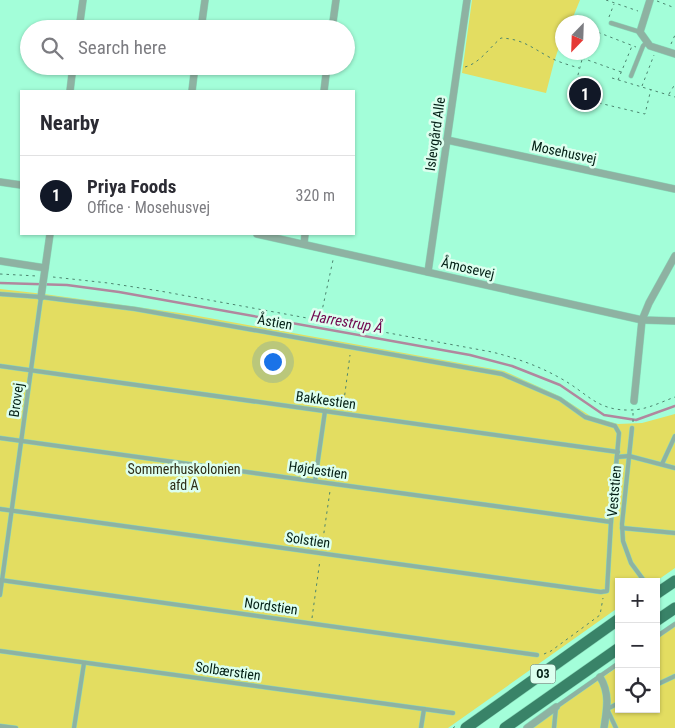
<!DOCTYPE html>
<html lang="en">
<head>
<meta charset="utf-8">
<style>
	body { margin:0; font-family:"Roboto Condensed",sans-serif; background:#f7f7f7; color:#2b2b33 }
	.controls { position:absolute; right:15px; bottom:15px; display:grid; overflow:hidden; border-radius:0px; box-shadow:0 1px 4px #0004 }
	.controls button { width:45px; height:45px; display:grid; place-items:center; padding:0; border:0; border-bottom:1px solid #e1e1e2; background:#fff; color:#2b2b33; font:25px sans-serif }
	.compass { position:absolute; left:555px; top:15px; width:45px; height:45px; border-radius:50%; background:#fff; box-shadow:0 1px 4px #0004; rotate:203deg }
	.you { position:absolute; left:272px; top:361px; width:18px; height:18px; margin:-12px; border:4px solid #fff; border-radius:50%; background:#1a73e8; box-shadow:0 0 0 8px #1a73e833 }
	.badge { display:grid; place-items:center; width:32px; height:32px; border-radius:50%; background:#111827; color:#fff; font-size:16px; font-weight:700 }
	.pin { position:absolute; translate:-50% -50%; border:2px solid #fff; box-shadow:0 1px 5px #0006 }
	.list { margin:0; padding:0; list-style:none }
	h2 { display:flex; justify-content:space-between; align-items:center; height:65px; margin:0; padding:0 20px; font-size:21px }
	h2 small { font-size:16px; font-weight:400; color:#7c7c81 }
	.list li { display:grid; grid-template-columns:32px 1fr auto; gap:15px; align-items:center; box-sizing:border-box; height:80px; padding:0 20px; border-top:1px solid #e1e1e2 }
	.list b { display:block; font-size:19px; white-space:nowrap }
	.list p { margin:0; font-size:16px; white-space:nowrap; color:#7c7c81 }
	.list em { font-size:16px; font-style:normal; color:#7c7c81 }
	.icon { flex:none; width:28px; height:28px; fill:none; stroke:currentColor; stroke-width:2; stroke-linecap:round; stroke-linejoin:round }
	.map { position:relative; flex:none; width:675px; height:728px; overflow:hidden }
	.search { position:absolute; background:#fff; box-shadow:0 1px 4px #0004; left:20px; top:20px; width:335px; height:55px; display:flex; align-items:center; gap:12px; box-sizing:border-box; padding:0 18px; border-radius:28px; color:#7c7c81; font-size:19px }
	.panel { position:absolute; background:#fff; box-shadow:0 1px 4px #0004; left:20px; top:90px; width:335px; height:145px; border-radius:0px }
	.map>svg:first-child { display:block }
	.green { fill:#e3dd61 }
	.lines { fill:none; stroke-linecap:round; stroke-linejoin:round }
	.stream { stroke:#b1879e; stroke-width:2.5 }
	.service-casing { stroke:#89daba; stroke-width:5 }
	.minor-casing { stroke:#89daba; stroke-width:8 }
	.primary-casing { stroke:#89daba; stroke-width:12 }
	.path { stroke:#4b846e; stroke-width:1; stroke-dasharray:2.5 4; stroke-linecap:butt }
	.service { stroke:#8eb2a2; stroke-width:4 }
	.minor { stroke:#8eb2a2; stroke-width:7 }
	.primary { stroke:#398368; stroke-width:11 }
	.labels { text-anchor:middle; dominant-baseline:central; stroke-width:5; stroke-linejoin:round; paint-order:stroke }
	.shield { fill:#ddffef; stroke:#446256; stroke-width:1 }
	.shield-label { font-size:12px; font-weight:bold; fill:#031f15 }
	.street-label { font-size:14px; fill:#031f15; stroke:#ddffef }
	.park-label { font-size:14px; fill:#2e2d17; stroke:#ddffef }
	.water-label { font-size:15px; font-style:italic; fill:#70064e; stroke:#ddffef }
</style>
</head>
<body>
<div class="map">
<svg width="675" height="728" viewBox="0 0 675 728">
	<rect width="100%" height="100%" fill="#a3fed9"/>
	<g class="green">
		<path d="M472,0h108l-9,22h-9v16l-8,24 -8,31 -84,-20z"/>
		<path d="M0,289l44,5 143,20 317,57 55,25 33,21 26,7 24,-1 33,-9v154l-20,14h-36v25l-171,121h-448z"/>
		<path d="M675,626v102h-146l90,-62v43h37v-70z"/>
	</g>
	<g class="lines">
		<path class="stream" d="M0,283l67,2 52,7 351,63 42,11 48,19 44,30 32,5 39,-14"/>
		<defs>
			<g id="service">
				<path d="M611,23l29,9"/>
				<path d="M631,76l12,-30 4,-4"/>
				<path d="M0,294l41,3 94,12 367,65 58,25 25,18 30,9 4,7 -8,89 -4,69 -6,1 -601,-83"/>
				<path d="M0,366l618,86"/>
				<path d="M632,428l-10,96 1,17 8,22 14,19"/>
				<path d="M0,438l611,84"/>
				<path d="M617,457l12,-1 46,12"/>
				<path d="M662,464l13,-28"/>
				<path d="M315,481l10,-70"/>
				<path d="M622,528l53,5"/>
				<path d="M0,580l537,75"/>
				<path d="M0,595l41,-298"/>
				<path d="M656,637l19,-13"/>
				<path d="M0,651l453,62"/>
				<path d="M656,685l19,-9"/>
				<path d="M0,726l16,2"/>
				<path d="M74,728l10,-65"/>
				<path d="M421,728l3,-19"/>
				<path d="M554,728l2,-21 63,-44"/>
				<path d="M616,728l-9,-19 12,-6"/>
			</g>
			<g id="minor">
				<path d="M650,0l-10,32 10,14 25,8"/>
				<path d="M79,29l4,-29"/>
				<path d="M201,29l4,-29"/>
				<path d="M332,29l4,-29"/>
				<path d="M70,91l3,-25"/>
				<path d="M192,91l3,-25"/>
				<path d="M324,91l3,-25"/>
				<path d="M447,140l228,49"/>
				<path d="M0,182l21,3"/>
				<path d="M257,234l385,86 33,1"/>
				<path d="M304,244l1,-10"/>
				<path d="M0,261l45,7"/>
				<path d="M428,272l39,-272"/>
				<path d="M41,297l9,-63"/>
				<path d="M634,401l8,-81 7,-17 26,-47"/>
				<path d="M600,677c10,16 7,32 4,51"/>
				<path d="M527,728l29,-21"/>
			</g>
			<g id="primary">
				<path d="M656,594l19,-13"/>
				<path d="M656,621l19,-13"/>
				<path d="M466,728l153,-109"/>
				<path d="M505,728l114,-80"/>
			</g>
		</defs>
		<use href="#service" class="service-casing"/>
		<use href="#minor" class="minor-casing"/>
		<use href="#primary" class="primary-casing"/>
		<g class="path">
			<path d="M606,0l32,11"/>
			<path d="M657,1l18,7"/>
			<path d="M609,17l5,-13"/>
			<path d="M592,30l44,17"/>
			<path d="M671,44l4,-9"/>
			<path d="M582,58l42,15"/>
			<path d="M465,67c15,-4 24,-19 36,-29 21,1 30,9 48,19 9,5 20,8 30,11"/>
			<path d="M612,78l63,19"/>
			<path d="M618,80l14,-34"/>
			<path d="M642,86l12,-31"/>
			<path d="M573,94l11,-42"/>
			<path d="M669,94l6,-10"/>
			<path d="M599,103l46,11 6,-25"/>
			<path d="M0,274l37,2"/>
			<path d="M53,277l55,6 52,8 332,61c24,6 47,14 68,26 28,15 36,33 71,32 15,0 30,-8 44,-13"/>
			<path d="M320,320l13,-60"/>
			<path d="M343,408l7,-53"/>
			<path d="M633,422v-11"/>
			<path d="M322,546l8,-55"/>
			<path d="M312,618l8,-58"/>
			<path d="M544,654l7,-3 49,-36 3,-17"/>
			<path d="M453,728l4,-3"/>
		</g>
		<use href="#service" class="service"/>
		<use href="#minor" class="minor"/>
		<use href="#primary" class="primary"/>
	</g>
	<g class="labels">
		<rect class="shield" x="530.5" y="664.5" width="25" height="19" rx="4"/>
		<g class="shield-label">
			<text x="543" y="674">O3</text>
		</g>
		<g class="street-label">
			<text transform="translate(435 134) rotate(-82)">Islevgård Alle</text>
			<text transform="translate(564 152) rotate(12)">Mosehusvej</text>
			<text transform="translate(468 268) rotate(13)">Åmosevej</text>
			<text transform="translate(275 322) rotate(10)">Åstien</text>
			<text transform="translate(16 400) rotate(-82)">Brovej</text>
			<text transform="translate(326 400) rotate(8)">Bakkestien</text>
			<text transform="translate(318 470) rotate(8)">Højdestien</text>
			<text transform="translate(614 491) rotate(-85)">Veststien</text>
			<text transform="translate(308 540) rotate(8)">Solstien</text>
			<text transform="translate(271 606) rotate(8)">Nordstien</text>
			<text transform="translate(228 671) rotate(8)">Solbærstien</text>
		</g>
		<g class="park-label">
			<text x="184" y="469">Sommerhuskolonien<tspan x="184" dy="16">afd A</tspan></text>
		</g>
		<g class="water-label">
			<text transform="translate(347 322) rotate(10)">Harrestrup Å</text>
		</g>
	</g>
</svg>
<div class="controls">
<button>+</button>
<button>−</button>
<button><svg class="icon" aria-label="locate" viewBox="0 0 24 24"><circle cx="12" cy="12" r="6"/><path d="M12 2v4M12 18v4M2 12h4M18 12h4"/></svg></button>
</div>
<svg class="compass" viewBox="-18 -18 36 36"><path d="M0-13l5 13h-10z" fill="#e53935"/><path d="M0 13l5-13h-10z" fill="#7c7c81"/></svg>
<div class="you"></div>
<div class="pin badge" style="left:585px;top:94px">1</div>
<div class="search"><svg class="icon" aria-label="search" viewBox="0 0 24 24"><circle cx="10" cy="10" r="6"/><path d="M15 15l6 6"/></svg>Search here</div>
<section class="panel">
<h2>Nearby<small></small></h2>
<ul class="list">
<li><span class="badge">1</span><div><b>Priya Foods</b><p>Office · Mosehusvej</p></div><em>320 m</em></li>
</ul>
</section>
</div>
</body>
</html>
